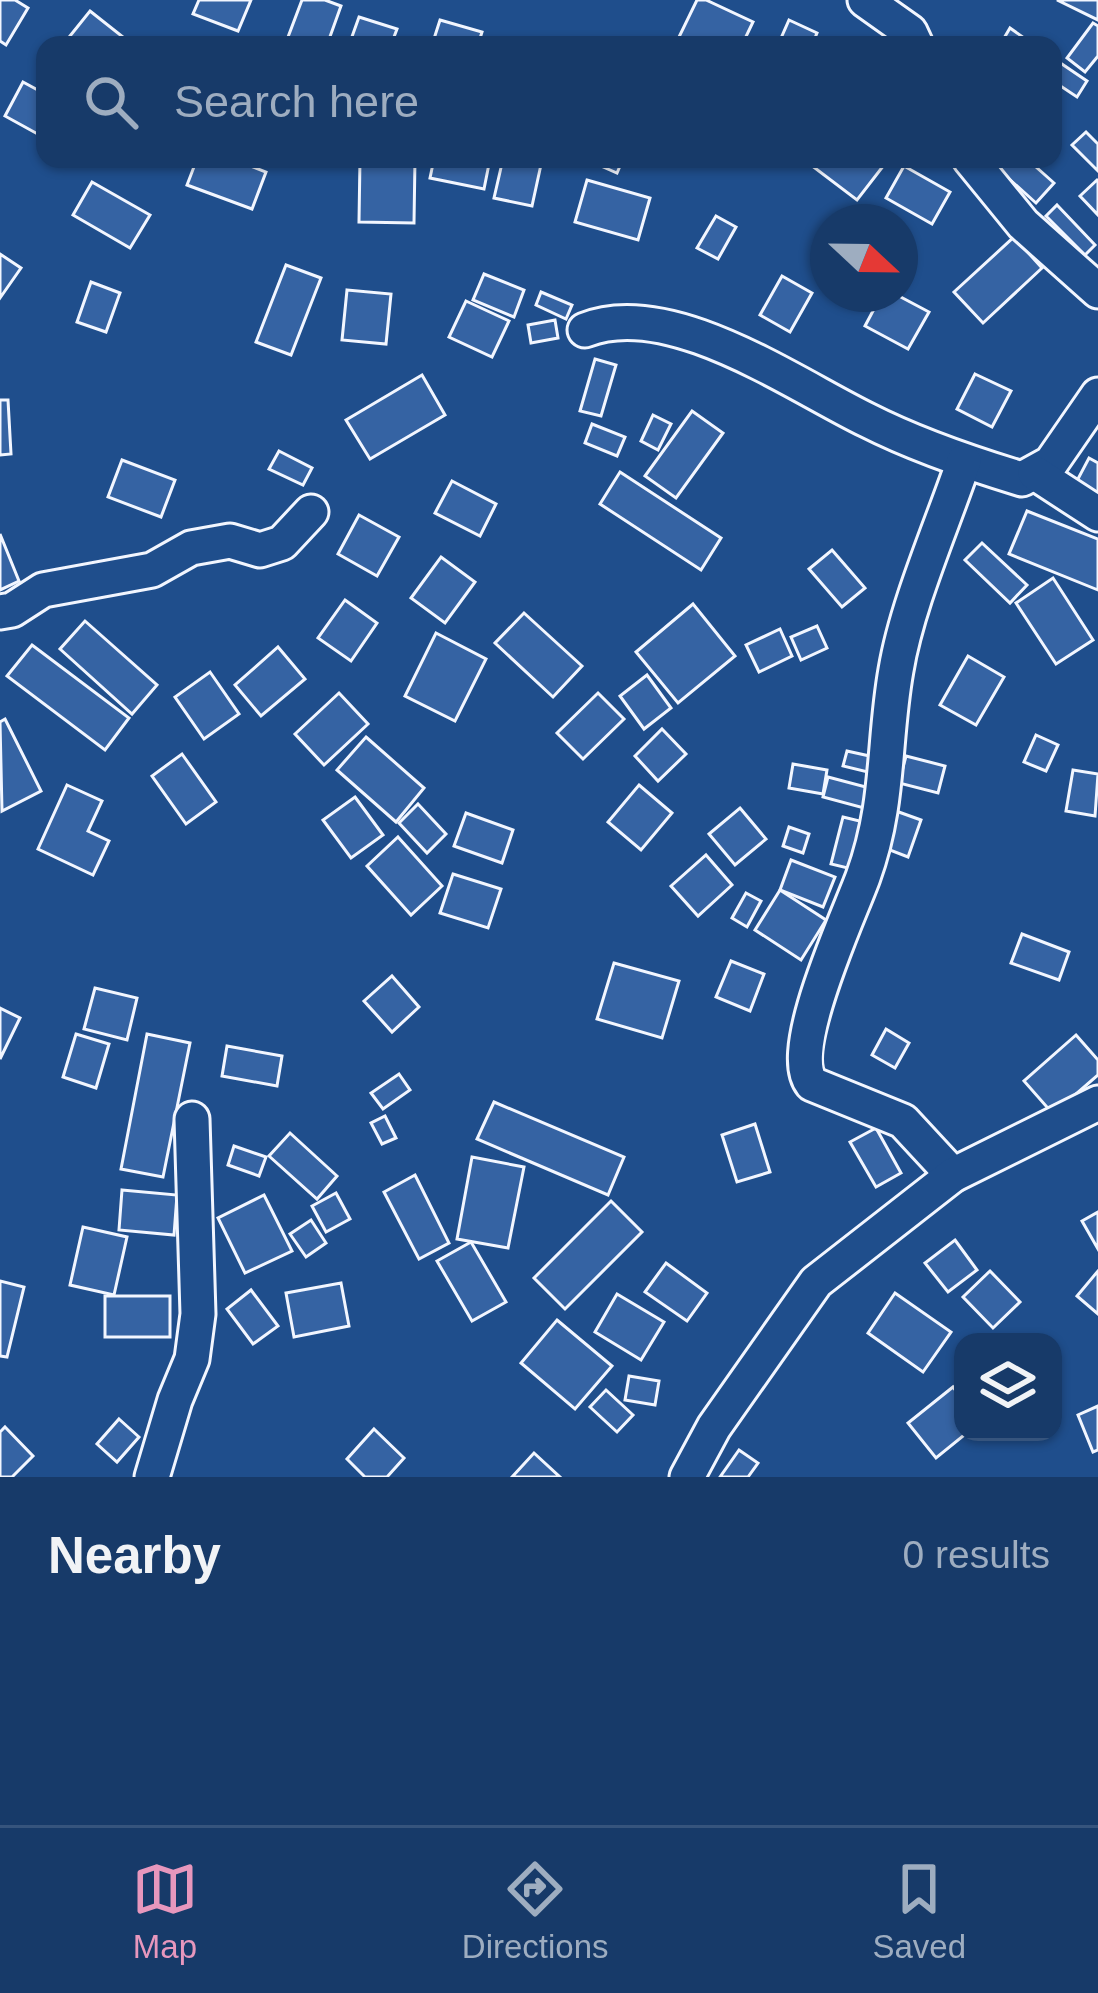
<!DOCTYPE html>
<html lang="en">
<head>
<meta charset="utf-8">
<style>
	body { margin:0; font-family:Arial,sans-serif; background:#244571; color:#f1f3f6 }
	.controls { position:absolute; right:36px; bottom:36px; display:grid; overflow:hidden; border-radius:24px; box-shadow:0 3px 9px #0004 }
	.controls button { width:108px; height:108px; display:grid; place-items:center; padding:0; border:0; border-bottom:3px solid #36547d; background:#173a69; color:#f1f3f6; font:60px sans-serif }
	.compass { position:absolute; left:810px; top:204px; width:108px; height:108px; border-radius:50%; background:#173a69; box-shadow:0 3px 9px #0004; rotate:112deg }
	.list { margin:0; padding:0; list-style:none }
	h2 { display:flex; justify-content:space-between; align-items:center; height:156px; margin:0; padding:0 48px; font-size:51px }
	h2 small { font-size:39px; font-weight:400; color:#9eadc0 }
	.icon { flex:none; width:66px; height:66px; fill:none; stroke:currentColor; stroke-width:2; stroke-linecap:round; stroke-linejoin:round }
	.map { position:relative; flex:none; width:1098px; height:1477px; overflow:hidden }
	.search { position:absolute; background:#173a69; box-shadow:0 3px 9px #0004; left:36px; right:36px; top:36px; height:132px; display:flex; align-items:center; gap:30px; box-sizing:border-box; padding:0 42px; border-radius:24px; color:#9eadc0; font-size:45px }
	.sheet { height:348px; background:#173a69 }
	nav { display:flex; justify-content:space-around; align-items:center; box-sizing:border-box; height:168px; border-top:3px solid #36547d; background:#173a69; font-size:33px; color:#9eadc0 }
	nav a { display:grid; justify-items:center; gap:6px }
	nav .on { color:#e797bd }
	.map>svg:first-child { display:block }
	.building { fill:#3563a3; stroke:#f2f6ff; stroke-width:3 }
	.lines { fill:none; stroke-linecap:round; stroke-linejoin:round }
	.street-casing { stroke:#f2f6ff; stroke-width:39 }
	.street { stroke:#1f4e8c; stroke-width:33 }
</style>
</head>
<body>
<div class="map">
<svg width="1098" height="1477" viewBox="0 0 1098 1477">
	<rect width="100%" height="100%" fill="#1f4e8c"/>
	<g class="building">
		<path d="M0,0h15l13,8 -22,37 -6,-4z"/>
		<path d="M199,0h52l-13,31 -45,-17z"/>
		<path d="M302,0h23l16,6 -14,39h-42z"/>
		<path d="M697,0h9l47,22 -11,23h-57l-8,-4z"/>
		<path d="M1057,0h41v20z"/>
		<path d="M90,11l38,30 -3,4h-55l-4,-4z"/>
		<path d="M359,17l38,12 -6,16h-42z"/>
		<path d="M440,20l42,12 -4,13h-46z"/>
		<path d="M789,20l28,13 -5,12h-34z"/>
		<path d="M1093,23l5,3v30l-13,16 -18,-14z"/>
		<path d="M1010,28l24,17h-34z"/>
		<path d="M1053,58l34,23 -10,16 -24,-16z"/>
		<path d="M23,82l22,12v44l-40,-22z"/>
		<path d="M1086,132l12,12v27l-26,-26z"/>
		<path d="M197,159h36l33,13 -14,37 -65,-24z"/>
		<path d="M360,159h55l-1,64 -55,-1z"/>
		<path d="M434,159h56l-6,30 -54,-11z"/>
		<path d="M503,159l39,1 -10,46 -38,-8z"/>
		<path d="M585,159h38l-6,14z"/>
		<path d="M803,159h73l8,6 -27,35z"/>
		<path d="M1007,159h20l27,24 -18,20 -38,-34z"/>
		<path d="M904,166l46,26 -18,32 -46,-26z"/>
		<path d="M587,180l63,18 -12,42 -63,-18z"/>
		<path d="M1097,180l1,1v34l-18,-19z"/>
		<path d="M92,182l58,33 -20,33 -57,-33z"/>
		<path d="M1057,205l38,40 -10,10 -39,-39z"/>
		<path d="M716,216l20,11 -18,32 -21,-11z"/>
		<path d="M1014,237l28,31 -59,55 -29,-31z"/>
		<path d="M0,254l21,14 -21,30z"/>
		<path d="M286,265l35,13 -30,77 -35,-13z"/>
		<path d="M484,274l40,16 -10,27 -41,-17z"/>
		<path d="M782,276l30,17 -22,39 -30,-17z"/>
		<path d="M91,282l29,11 -14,39 -29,-10z"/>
		<path d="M347,290l44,4 -5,50 -44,-4z"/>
		<path d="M541,292l31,13 -6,14 -30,-14z"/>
		<path d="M882,294h13l34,18 -21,37 -43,-23z"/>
		<path d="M466,301l43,20 -17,36 -43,-20z"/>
		<path d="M555,320l3,18 -27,5 -3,-18z"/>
		<path d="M595,359l21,6 -15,51 -21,-5z"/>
		<path d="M975,374l36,17 -19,36 -35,-18z"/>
		<path d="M422,375l23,40 -75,44 -24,-39z"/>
		<path d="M0,400h8l3,54 -11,1z"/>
		<path d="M692,411l31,22 -47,65 -31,-22z"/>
		<path d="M653,415l18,9 -13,26 -17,-9z"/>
		<path d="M592,424l33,13 -8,19 -32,-13z"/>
		<path d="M279,451l33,17 -9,17 -34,-16z"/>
		<path d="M1089,458l9,5v43l-27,-14z"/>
		<path d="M122,460l53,20 -14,37 -53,-20z"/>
		<path d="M620,472l101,66 -20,32 -101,-66z"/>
		<path d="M452,481l44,23 -16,32 -45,-23z"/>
		<path d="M1027,511l71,28v51l-89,-36z"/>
		<path d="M359,515l40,22 -22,39 -39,-22z"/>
		<path d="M0,534l19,47 -19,9z"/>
		<path d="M982,543l45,42 -17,18 -45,-43z"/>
		<path d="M832,550l33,38 -23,19 -33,-38z"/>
		<path d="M441,557l34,25 -30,41 -34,-25z"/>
		<path d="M1053,578l40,62 -37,24 -40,-61z"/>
		<path d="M345,600l32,23 -26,38 -33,-23z"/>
		<path d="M693,604l42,52 -57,47 -42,-51z"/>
		<path d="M524,613l58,53 -29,31 -58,-54z"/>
		<path d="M85,621l72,64 -25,29 -72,-65z"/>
		<path d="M817,626l10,22 -26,12 -10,-23z"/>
		<path d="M780,629l12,27 -33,16 -13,-27z"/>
		<path d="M436,633l50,26 -31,62 -50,-25z"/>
		<path d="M32,645l97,73 -24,32 -98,-74z"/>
		<path d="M278,647l27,32 -44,37 -26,-31z"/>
		<path d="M968,656l36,21 -28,48 -36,-20z"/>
		<path d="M210,672l29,42 -35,25 -29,-42z"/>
		<path d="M647,675l24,33 -27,21 -24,-33z"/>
		<path d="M339,693l29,31 -44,41 -29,-31z"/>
		<path d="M598,693l26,26 -41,40 -26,-26z"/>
		<path d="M5,719l36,72 -39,20 -2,-89z"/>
		<path d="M662,729l24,25 -28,27 -23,-25z"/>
		<path d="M1036,735l22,10 -12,26 -22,-9z"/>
		<path d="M366,737l58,51 -28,34 -59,-52z"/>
		<path d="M847,751l36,8 -3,16 -37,-9z"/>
		<path d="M182,754l34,48 -30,22 -34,-48z"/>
		<path d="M906,756l39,10 -7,27 -39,-10z"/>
		<path d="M793,764l34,6 -4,24 -34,-6z"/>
		<path d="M1073,770l25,4 -3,42 -29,-5z"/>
		<path d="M828,777l53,14 -6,20 -52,-14z"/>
		<path d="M67,785l35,16 -14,30 21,10 -16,34 -55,-26z"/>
		<path d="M639,785l33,28 -31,37 -33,-28z"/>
		<path d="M355,797l28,38 -32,23 -28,-38z"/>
		<path d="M418,804l28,30 -19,19 -28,-30z"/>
		<path d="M740,808l26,31 -31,26 -26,-31z"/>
		<path d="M896,811l25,9 -13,37 -26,-10z"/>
		<path d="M466,813l47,17 -11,33 -48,-17z"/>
		<path d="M843,817l25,6 -12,47 -25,-6z"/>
		<path d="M789,827l20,7 -6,19 -20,-7z"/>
		<path d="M398,837l44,49 -31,29 -44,-49z"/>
		<path d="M706,855l26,30 -34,31 -27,-30z"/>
		<path d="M791,860l44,17 -12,30 -43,-17z"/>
		<path d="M453,874l48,15 -13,39 -48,-15z"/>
		<path d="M780,890l46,30 -25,40 -46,-30z"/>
		<path d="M746,893l15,8 -14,26 -15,-9z"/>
		<path d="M1022,934l47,18 -10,28 -48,-17z"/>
		<path d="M731,961l33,13 -14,37 -34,-14z"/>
		<path d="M614,963l65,18 -17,57 -65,-19z"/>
		<path d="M392,976l27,31 -27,25 -28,-31z"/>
		<path d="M95,988l42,10 -10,42 -43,-11z"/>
		<path d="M0,1008l20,10 -20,41z"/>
		<path d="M886,1029l23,14 -14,25 -23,-13z"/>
		<path d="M76,1034l33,10 -13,44 -33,-11z"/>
		<path d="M147,1034l43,9 -27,134 -42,-8z"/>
		<path d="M1076,1035l22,25v15l-45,39 -29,-33z"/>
		<path d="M227,1046l55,10 -5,30 -55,-10z"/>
		<path d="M399,1074l11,16 -27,19 -12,-16z"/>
		<path d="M494,1102l130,55 -16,38 -131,-56z"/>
		<path d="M385,1116l11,22 -14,6 -11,-21z"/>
		<path d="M755,1124l15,48 -33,10 -15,-47z"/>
		<path d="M876,1128l25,45 -25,14 -26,-45z"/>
		<path d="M290,1133l47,43 -20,23 -48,-43z"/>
		<path d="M234,1146l32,11 -7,19 -31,-11z"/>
		<path d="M472,1157l52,10 -16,81 -51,-9z"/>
		<path d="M415,1175l34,68 -30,16 -35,-67z"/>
		<path d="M122,1190l55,5 -3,40 -55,-5z"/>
		<path d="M336,1193l14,26 -24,13 -14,-26z"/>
		<path d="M264,1195l28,56 -47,22 -27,-55z"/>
		<path d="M611,1201l31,31 -77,77 -31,-31z"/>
		<path d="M1098,1212v37l-16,-28z"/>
		<path d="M311,1220l15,23 -20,14 -16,-23z"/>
		<path d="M83,1227l44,10 -13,58 -44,-10z"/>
		<path d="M955,1240l22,30 -29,22 -23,-29z"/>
		<path d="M471,1242l35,60 -34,19 -35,-60z"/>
		<path d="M666,1263l41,30 -20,28 -42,-29z"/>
		<path d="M990,1271l30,31 -27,26 -30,-31z"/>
		<path d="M1098,1271v43l-21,-18z"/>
		<path d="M0,1281l24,6 -17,70 -7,-1z"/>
		<path d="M341,1283l8,43 -55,11 -8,-44z"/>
		<path d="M251,1290l27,36 -25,18 -26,-35z"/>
		<path d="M895,1293l56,39 -28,40 -55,-39z"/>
		<path d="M617,1294l47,28 -23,38 -46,-28z"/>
		<rect x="105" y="1296" width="65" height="41"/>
		<path d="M557,1320l55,46 -37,43 -54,-46z"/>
		<path d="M629,1376l30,5 -4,24 -30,-5z"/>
		<path d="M953,1387l10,13v32h5l-32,26 -28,-35z"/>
		<path d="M606,1390l27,25 -16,17 -27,-25z"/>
		<path d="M1098,1406v44l-5,2 -15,-37z"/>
		<path d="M119,1419l20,18 -22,25 -20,-18z"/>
		<path d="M5,1427l28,29 -21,21h-12v-45z"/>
		<path d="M374,1429l30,29 -17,19h-22l-18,-18z"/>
		<path d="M739,1450l19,13 -10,14h-28z"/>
		<path d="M534,1453l26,24h-48z"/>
	</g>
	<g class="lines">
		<defs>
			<g id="street">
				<path d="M865,0l45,32 6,13"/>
				<path d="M970,159l53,65 75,67"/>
				<path d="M585,330c84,-34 208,54 282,90 49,25 102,43 155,59l29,-16 47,-68"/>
				<path d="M1035,473l63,41"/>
				<path d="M0,612l12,-2 31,-20 109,-20 39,-22 39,-7 30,9 22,-7 29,-31"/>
				<path d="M953,1175l-50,-54 -91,-37c-27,-33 36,-166 51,-207 27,-74 20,-134 33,-207 11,-66 46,-144 68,-209"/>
				<path d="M152,1477l23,-77 17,-41 6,-45 -6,-195"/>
				<path d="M687,1477l27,-50 102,-145 137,-107 145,-72"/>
			</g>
		</defs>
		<use href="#street" class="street-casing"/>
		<use href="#street" class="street"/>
	</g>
</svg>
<div class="controls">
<button><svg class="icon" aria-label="layers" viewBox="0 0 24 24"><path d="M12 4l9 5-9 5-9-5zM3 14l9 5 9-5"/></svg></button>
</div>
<svg class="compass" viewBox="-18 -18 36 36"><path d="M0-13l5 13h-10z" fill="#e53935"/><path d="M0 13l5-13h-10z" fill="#9eadc0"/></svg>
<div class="search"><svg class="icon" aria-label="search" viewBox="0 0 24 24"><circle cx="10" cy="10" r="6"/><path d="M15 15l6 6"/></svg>Search here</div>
</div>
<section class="sheet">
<h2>Nearby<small>0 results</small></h2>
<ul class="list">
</ul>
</section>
<nav>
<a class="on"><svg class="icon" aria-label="map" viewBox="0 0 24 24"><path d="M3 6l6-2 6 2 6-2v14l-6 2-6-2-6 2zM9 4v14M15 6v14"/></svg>Map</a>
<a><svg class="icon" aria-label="directions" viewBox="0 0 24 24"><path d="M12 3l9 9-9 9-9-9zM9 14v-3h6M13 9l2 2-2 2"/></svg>Directions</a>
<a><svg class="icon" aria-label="saved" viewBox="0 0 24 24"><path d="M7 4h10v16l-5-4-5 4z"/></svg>Saved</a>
</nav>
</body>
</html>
